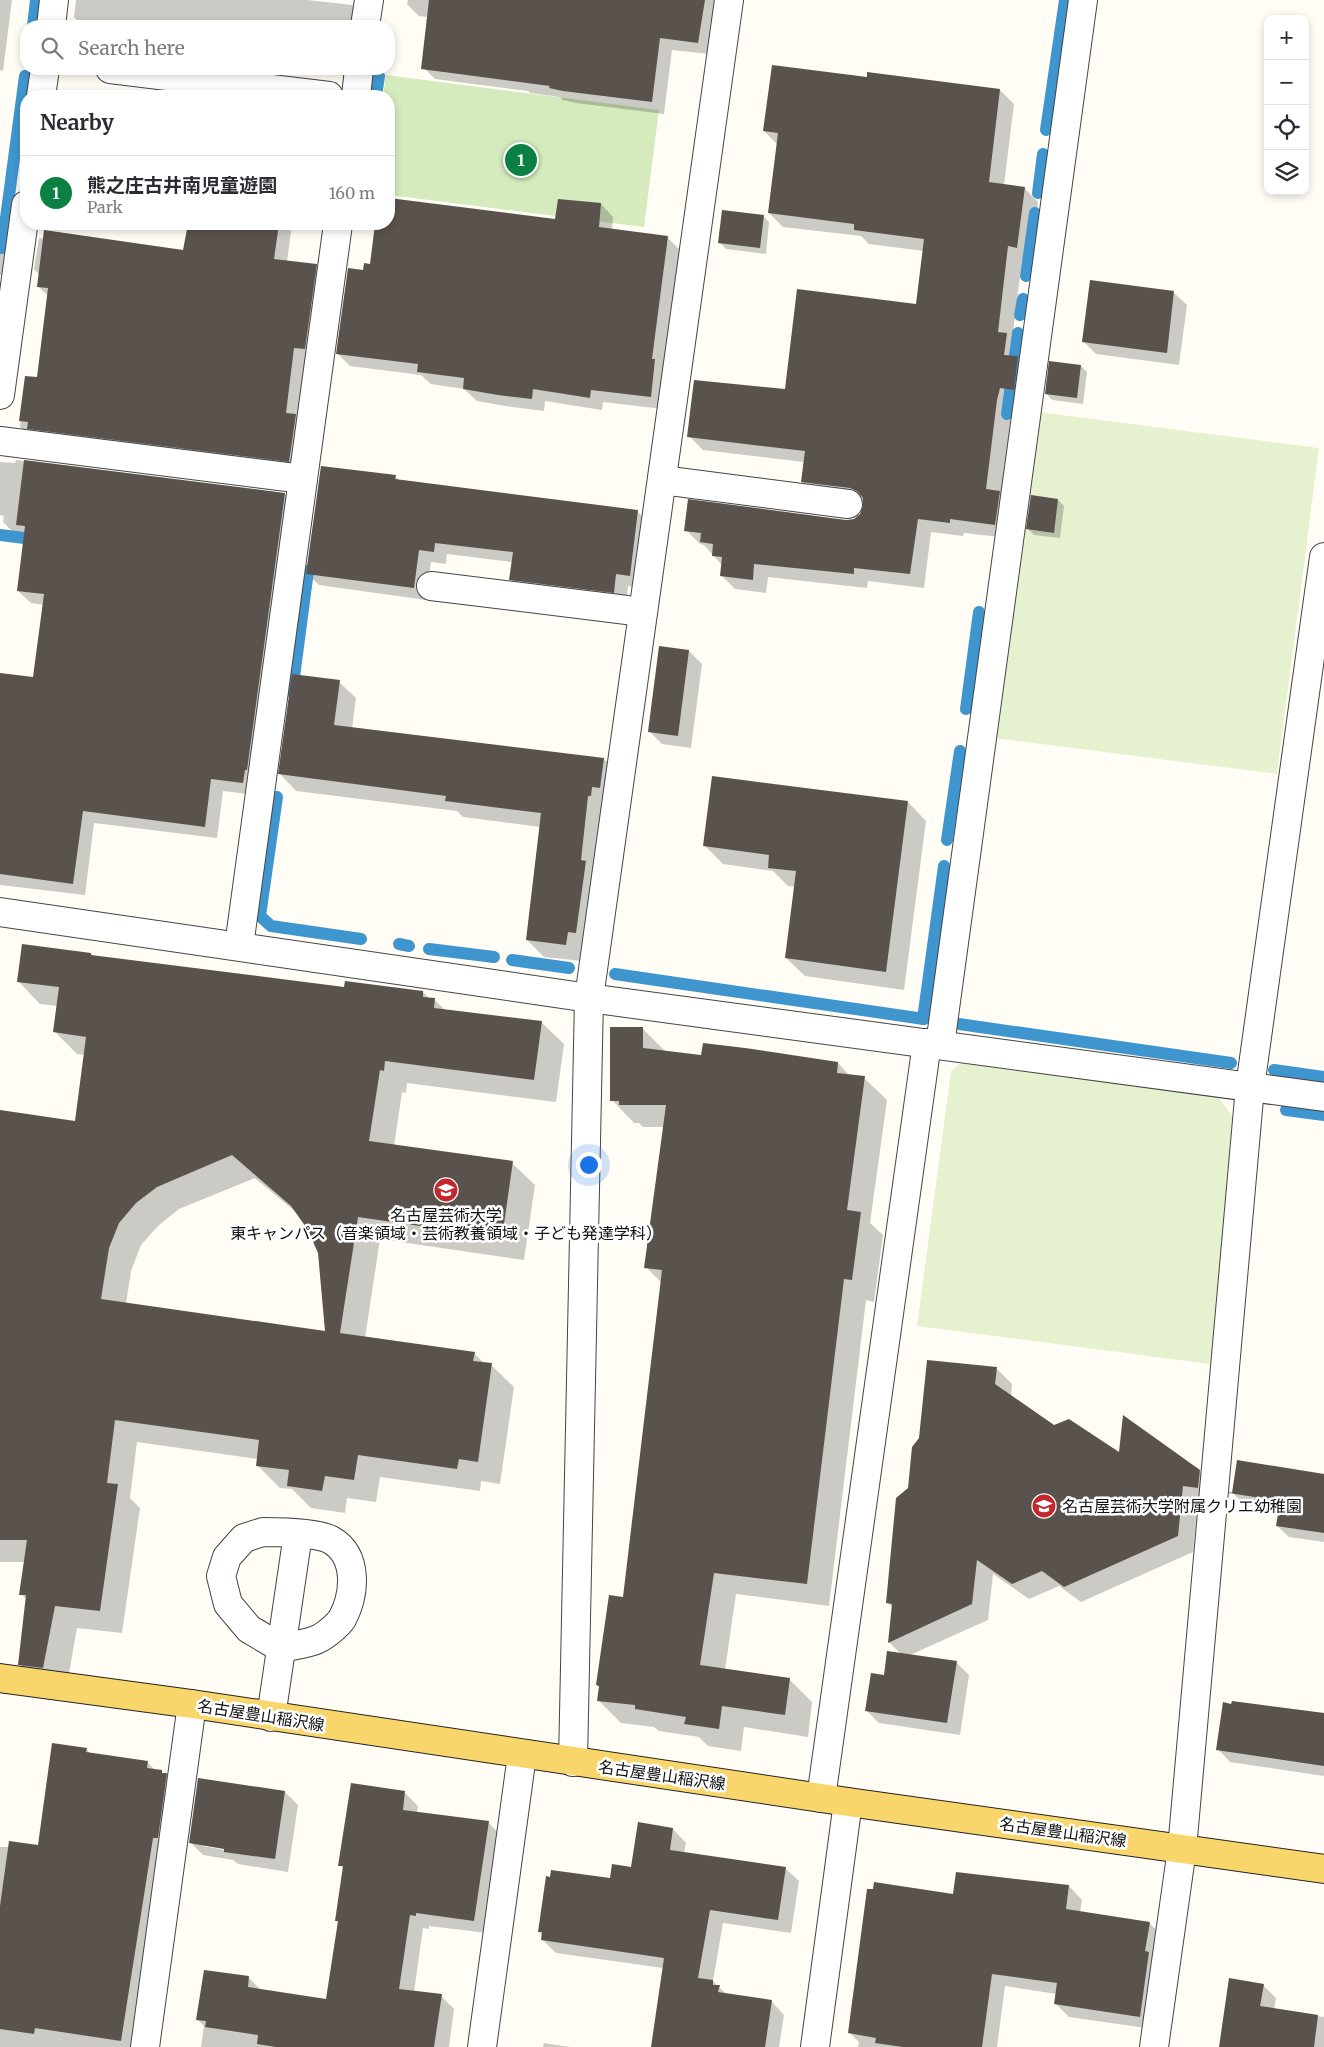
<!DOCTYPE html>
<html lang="en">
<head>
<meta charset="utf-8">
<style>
	body { margin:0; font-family:Merriweather,"Noto Sans JP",serif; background:#f2f2f3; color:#2b2b33 }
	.controls { position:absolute; right:15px; top:15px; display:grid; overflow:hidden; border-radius:10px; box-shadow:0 2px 8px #0003 }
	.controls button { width:45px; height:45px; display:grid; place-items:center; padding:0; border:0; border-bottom:1px solid #e1e1e2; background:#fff; color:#2b2b33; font:25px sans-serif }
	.you { position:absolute; left:588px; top:1164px; width:18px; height:18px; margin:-12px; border:4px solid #fff; border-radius:50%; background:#1a73e8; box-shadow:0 0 0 8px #1a73e833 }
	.badge { display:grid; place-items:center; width:32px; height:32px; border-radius:50%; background:#0b8043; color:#fff; font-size:16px; font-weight:700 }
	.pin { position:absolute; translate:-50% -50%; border:2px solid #fff; box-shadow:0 1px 5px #0006 }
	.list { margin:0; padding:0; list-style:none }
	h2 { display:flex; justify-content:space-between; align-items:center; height:65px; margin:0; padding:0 20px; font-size:21px }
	h2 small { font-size:16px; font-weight:400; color:#7c7c81 }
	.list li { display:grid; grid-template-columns:32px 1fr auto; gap:15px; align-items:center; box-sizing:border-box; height:75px; padding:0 20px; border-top:1px solid #e1e1e2 }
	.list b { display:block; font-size:19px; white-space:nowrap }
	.list p { margin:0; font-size:16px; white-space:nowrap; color:#7c7c81 }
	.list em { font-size:16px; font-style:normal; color:#7c7c81 }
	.icon { flex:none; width:28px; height:28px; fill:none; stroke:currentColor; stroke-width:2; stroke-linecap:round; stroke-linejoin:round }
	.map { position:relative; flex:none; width:1324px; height:2047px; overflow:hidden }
	.search { position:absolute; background:#fff; box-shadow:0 2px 8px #0003; left:20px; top:20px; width:375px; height:55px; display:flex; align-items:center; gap:12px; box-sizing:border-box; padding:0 18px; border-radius:20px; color:#7c7c81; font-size:19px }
	.panel { position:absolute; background:#fff; box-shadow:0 2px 8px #0003; left:20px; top:90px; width:375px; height:140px; border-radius:20px }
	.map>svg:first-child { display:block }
	.green { fill:#d5ebbd }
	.pitch { fill:#e6f2cf }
	.shadow { fill:#0003; fill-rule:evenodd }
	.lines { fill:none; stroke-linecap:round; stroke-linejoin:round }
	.stream { stroke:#3f96cf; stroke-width:12 }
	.building { fill:#5a524d; fill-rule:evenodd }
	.minor-casing { stroke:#444; stroke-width:30 }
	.major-casing { stroke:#222; stroke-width:30 }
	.minor { stroke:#fff; stroke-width:28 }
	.major { stroke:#f9d66b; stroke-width:28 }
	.labels { text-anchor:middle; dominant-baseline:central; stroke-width:5; stroke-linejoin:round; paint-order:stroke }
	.poi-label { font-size:16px; fill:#111; stroke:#fff }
	.street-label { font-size:16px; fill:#111; stroke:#fff }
</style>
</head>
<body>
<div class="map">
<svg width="1324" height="2047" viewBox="0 0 1324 2047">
	<rect width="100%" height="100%" fill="#fffdf5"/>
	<path class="green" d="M386,75l273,35 -15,117 -255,-32v-99h-6z"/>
	<g class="pitch">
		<path d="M1038,412l281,36 -42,326 -282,-36z"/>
		<path d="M963,1061l255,36 16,21 -24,246 -293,-38 34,-255z"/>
	</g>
	<g class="shadow">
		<path d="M0,0h12l-9,71 -3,-1z"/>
		<path d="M76,0h232l44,5 12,12 -1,9h-280l-9,-9z"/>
		<path d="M408,0h310l-8,54 -38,-4 -8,64 -88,-11 -13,-3 -3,-3 -30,-4 -2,-2 -93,-12 -12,-12 4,-50 -8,-1 -12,-12z"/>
		<path d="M868,78l132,12 14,14 -10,81 20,3 14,14 -7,59 -9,-1 -10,80 8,8 -1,11 13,13 -4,31 -15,-2 -2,14 -10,79 12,12 -4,32 -45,-5 -1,3 -32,-4 -7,56 -56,-7 -1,7 -99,-11 -2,16 -31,-4 -14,-14 1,-10 -18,-20 -4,-1 -14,-14 168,-10 7,-5 3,-13 -48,-6 -14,-14 2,-20 -101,-12 -14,-14 97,-46 131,-85 7,-54 -55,-7 -8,-8 -78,-9 -14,-14 9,-68 -14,-14z"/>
		<path d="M63,91l47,5h-48z"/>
		<path d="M389,199l167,22 45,-17 12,13 -1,13 55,7 13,13 -16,120 -1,39 -60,-7 -1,8 -57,-9 -1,10 -32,-4 -35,-6 -13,-12 -33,-5 -10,-9 -71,-9 -13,-13 27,-82 7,-5 6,-42h12z"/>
		<path d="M763,216l6,6 -3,32 -40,-5 -6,-6z"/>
		<path d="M189,224h103l-5,38 29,4 12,12 -27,195 -269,-34 -12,-12 6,-50 12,2 10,-83 -10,-10 1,-12 -5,-5 5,-31 145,13 2,-2z"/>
		<path d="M0,232l6,1 12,13 -4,31 -14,-2z"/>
		<path d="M1174,293l13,12 -8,60 -83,-11 -13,-13z"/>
		<path d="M1081,366l6,6 -4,32 -31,-4 -6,-7z"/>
		<path d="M16,460l269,34 12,12 -42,289 -32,-4 -6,47 -123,-15 -9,72 -85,-10v-211l34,4 10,-73 -13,-2 -13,-12 7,-55 -10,-2 -12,-12 1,-6 -4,-1v-53l15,1z"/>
		<path d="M395,476l5,5 238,31 12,12 -8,64 -14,-2 -2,18 -103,-12 -12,-13 2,-17 -66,-8 -1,10 -15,-2 -5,38 -107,-15 -12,-12z"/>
		<path d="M1058,500l6,6 -4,32 -26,-3 -6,-6z"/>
		<path d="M660,647l29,4 13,13 -11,84 -29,-4 -13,-13z"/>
		<path d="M339,682l17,16 -4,31 252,30 16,16 -38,186 -38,-4 -17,-17 14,-113 -78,-10 -6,-6 -161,-20 -16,-17z"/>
		<path d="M908,802l18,19 -22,169 -99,-14 -19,-18 9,-71 -7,-1 -15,-15 -50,-7 -19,-19z"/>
		<path d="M91,954l2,3 251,31 79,4 7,7h4l11,11 96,12 23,22 -8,58 -149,-19 -1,10 -4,-1 -8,54 118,17 23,22 -11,75 -144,-21 -15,99 109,15 11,11 6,1 23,22 -14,97 -19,-3 -1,10 -100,-14 -4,25 -29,-4 -2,15 -34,-5 -19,-19 -12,-1 -23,-23 1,-6 -121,-17 -7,56 10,10 -18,125 -45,-5 -11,62 -24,-3 -22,-23 7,-64 -6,-6 4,-32h-25v-450l77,10 8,-67 -8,-1 -22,-22 3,-26 -18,-2 -22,-23zM255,1178l43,36 11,16 11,23 6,79 -200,-28 5,-33 10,-26 18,-20 20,-16z"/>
		<path d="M642,1028l23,23 37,5 42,-6 94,13 12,13 14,2 23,22 -17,123 13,12 -9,67 -8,-2 -37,306 -93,-12 -11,76 65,10 22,22 -4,35 -64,-10 -3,24 -33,-5 -9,-9 -40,-6 -5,-4 -33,-4 -23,-23 2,-12 -3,-3 27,-87 38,-315 -16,-16 18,-140h-21l-4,-4h-5l-22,-23z"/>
		<path d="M996,1368l16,16 -1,12 43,30 66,28 79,17 16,16 -1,16 -16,-2 -5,51 -112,50 -22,-16 -30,13 -36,-25 -5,46 -78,35 46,7 13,13 -9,60 -81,-12 -12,-12 34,-57 -12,-12 4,-34 -6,-6 22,-113z"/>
		<path d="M1324,1475v67l-35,-5 -12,-11 3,-16 -35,-5 -12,-12z"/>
		<path d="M1324,1715v61l-94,-14 -12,-13z"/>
		<path d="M86,1749l5,5 57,9 8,8 10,4 13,12 -45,260h-134v-200h39z"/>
		<path d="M199,1779l86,13 13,13 -10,67 -50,-8 -5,-4 -30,-5 -13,-13zM203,1844l27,4v3l-27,-5z"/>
		<path d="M352,1785l53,8 13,13 -1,7 71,9 13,14 -14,97 -58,-7v3l-6,-1 -9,64 27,4 13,13 -5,38h-248l3,-21 -6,-6 51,-42 12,12 66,10 12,-77 -3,-3 8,-51 -4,-4z"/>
		<path d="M673,1829l13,14 -2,10 101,15 14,13 -8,52 -68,-10 -10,58 14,14 44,6 13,14 -5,32h-127l11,-79 -107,-15 -14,-14 1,-3 -4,-4 72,-53 21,-11z"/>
		<path d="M1029,1881l40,5 13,14 -2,13 69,10 14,13 -10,93 -84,-12 -13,-13 1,-10 -52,-8 -8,61h-139l1,-5 -10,-10 105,-137z"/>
		<path d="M1263,1985l13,13 -2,12 50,7v30h-104z"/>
		<path d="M544,2043l26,4h-27z"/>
	</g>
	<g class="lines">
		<g class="stream">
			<path d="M33,26l3,-26"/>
			<path d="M376,96l3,-20"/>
			<path d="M1046,130l19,-130"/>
			<path d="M1038,193l5,-39"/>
			<path d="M2,248l23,-172"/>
			<path d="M1026,276l9,-63"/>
			<path d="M1020,315l3,-16"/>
			<path d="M1007,414l11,-81"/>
			<path d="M0,535l40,5"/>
			<path d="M292,692l16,-121"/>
			<path d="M966,709l13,-97"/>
			<path d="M277,797l-17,119 11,10 90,13"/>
			<path d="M947,840l13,-89"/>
			<path d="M399,944l10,2"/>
			<path d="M429,949l65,8"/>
			<path d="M512,960l57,8"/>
			<path d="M615,974l309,45"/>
			<path d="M923,1019l21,-153"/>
			<path d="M959,1024l272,39"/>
			<path d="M1274,1070l50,7"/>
			<path d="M1286,1110l38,5"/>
		</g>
	</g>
	<g class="building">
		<path d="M429,0h276l-7,43 -38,-5 -8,64 -89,-11 -14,-3 1,-2 -129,-17z"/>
		<path d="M772,65l95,12v-5l133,17 -11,93 36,5 -8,61 -9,-2 -10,86 9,1 -3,22 14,1 -4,34 -14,-2 -3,12 -11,89 14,2 -5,34 -45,-6v4l-32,-4 -8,55 -56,-6v6l-100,-10 -1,16 -33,-4 2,-19 -10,-1 1,-12 -13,-2 1,-9 -17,-2 4,-32 158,21 8,-1 6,-5 3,-8v-8l-6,-7 -7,-3 -49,-6 4,-31 -118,-14 7,-57 91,9 12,-100 119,15 8,-65 -70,-9v-6l-86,-11 10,-80 -15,-2z"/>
		<path d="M389,198l166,21 3,-20 43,4 -2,24 69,9 -16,123h3l-4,38 -60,-7 -1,8 -57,-9 -1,10 -34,-4 -35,-6 1,-11 -47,-6 1,-8 -82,-10 12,-86 15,2 1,-7 6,1 5,-40h14z"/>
		<path d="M722,210l42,5 -4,33 -42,-5z"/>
		<path d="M188,224h91l-5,35 43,5 -12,85 -11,-1 -8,65 10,1 -7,48 -262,-33 1,-7 -9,-1 6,-45 12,1 11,-89 -11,-1 7,-57 139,20z"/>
		<path d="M1090,280l84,11 -7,62 -85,-11z"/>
		<path d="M1049,361l32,4 -4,33 -32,-4z"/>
		<path d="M24,460l261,33 -38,277h-2l-2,13 -32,-4 -6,48 -122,-16 -10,73 -73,-10v-201l33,4 11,-83 -27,-3 8,-65 -9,-1z"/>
		<path d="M321,466l75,9 -1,4 243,31 -8,66 -14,-2 -2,19 -105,-13 4,-28 -78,-9 -1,9 -15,-2 -5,38 -108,-14z"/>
		<path d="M1031,495l27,4 -4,34 -28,-4z"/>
		<path d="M659,646l30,4 -11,86 -30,-4z"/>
		<path d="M292,674l48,6 -6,45 270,33 -4,30 -8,-1 -1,9h-3l-7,64 5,1 -10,72 -8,-1 -2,13 -40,-5 15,-127 -96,-12 1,-5 -168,-22z"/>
		<path d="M712,776l196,25 -22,171 -101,-14 11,-87 -28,-3 1,-13 -66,-9z"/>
		<path d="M22,944l69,9v2l253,32 1,-6 78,10v6l12,1 -1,10 108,13 -8,59 -149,-19 -1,10 -4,-1 -11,71 144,20 -11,77 -144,-21 -18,116 135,19 -2,9 19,2 -14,99 -19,-3 -2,10 -99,-14 -4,25 -29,-4 -3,15 -35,-5 2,-16 -33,-4 3,-26 -144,-20 -8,63 11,1 -18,127 -45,-5 -12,62 -25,-3 8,-70h-7l8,-55h-27v-430l75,11 11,-84 -33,-5 6,-45 -42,-5zM232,1155l59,51 17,24 10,23 7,78 -224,-32 8,-51 10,-25 17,-20 21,-16z"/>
		<path d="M610,1027h33v21l58,7 2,-12 42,5 93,14 -1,11 28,3 -18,134 14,2 -9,68 -8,-1 -37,305 -93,-11 -14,92 90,13 -5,37 -63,-9 -3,23 -35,-5 2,-7 -51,-8v-4l-38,-4 2,-15 -3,-1 13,-90 14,2 39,-327 -18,-2 22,-163h-47v-4h-9z"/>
		<path d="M927,1360l70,7 -2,17 59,41 15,-6 50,33 4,-37 77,55 -2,18 -15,-2 -5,50 -114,51 -22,-16 -30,13 -35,-24 -5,44 -84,39 4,-39 -6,-1 10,-105 12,-10 4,-41 7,-9z"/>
		<path d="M1237,1460l87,14v59l-48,-7 4,-25 -51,-8 1,-1 2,1z"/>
		<path d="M887,1651l70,10 -10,62 -82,-12 6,-38 13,2z"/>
		<path d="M1232,1701l92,12v53l-108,-16 7,-48 8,2z"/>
		<path d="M52,1743l35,5 -1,4 62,9 -1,7 15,2v3h5l-9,65h-5l-32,203 -86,-13 -1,6 -34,-5v-123l9,-65 29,4z"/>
		<path d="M198,1778l87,13 -10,68 -51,-7v-3l-35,-6z"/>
		<path d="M351,1783l54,8 -2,19 86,11 -15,100 -58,-8v3l-6,-1 -11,74 43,5 -8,53h-158l-19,-3 1,-9 -53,-8 1,-6 -10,-1 8,-50 45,6 -1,11 78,12 12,-78h-3l8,-55h-5z"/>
		<path d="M638,1822l35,6 -3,22 116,17 -8,53 -68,-10 -12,68 15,2v5h7l-2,7 54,8 -7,47h-114l13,-89 -123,-18 1,-8h-4l8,-56 4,1 1,-7 59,8 2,-14 19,3z"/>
		<path d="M956,1872l113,13 -3,24 84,13 -5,29 4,1 -9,65 -86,-13 3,-21 -65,-9 -10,73h-79l-28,-4 1,-5 -28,-5 19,-144h6l1,-7 79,12z"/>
		<path d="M1229,1978l35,6 -4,22 58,9 -4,32h-95z"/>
	</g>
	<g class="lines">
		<defs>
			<g id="minor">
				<path d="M51,26l3,-26"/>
				<path d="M365,26l4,-26"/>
				<path d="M110,69l219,27"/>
				<path d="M41,96l4,-27"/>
				<path d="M356,96l3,-27"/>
				<path d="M0,395l26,-190"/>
				<path d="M0,441l303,38"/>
				<path d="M662,480l186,24"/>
				<path d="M431,586l212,26"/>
				<path d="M0,912l589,86 735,99"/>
				<path d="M239,946l99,-722"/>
				<path d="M940,1045l143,-1045"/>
				<path d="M263,1532c15,0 56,1 68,8 28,16 24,55 11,79 -4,6 -17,17 -24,20 -10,5 -25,6 -37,9l-32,-19 -21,-25 -7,-28 6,-19 17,-19z"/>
				<path d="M271,1717l27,-183"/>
				<path d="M573,1762l16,-764 140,-998"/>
				<path d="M821,1798l106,-755"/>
				<path d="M145,2047l47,-343"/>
				<path d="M482,2047l40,-292"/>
				<path d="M815,2047l33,-245"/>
				<path d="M1154,2047l28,-198 68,-762 74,-530"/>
			</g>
			<path id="major" d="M0,1678l192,26 656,98 476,67"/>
		</defs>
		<use href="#minor" class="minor-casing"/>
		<use href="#major" class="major-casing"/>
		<use href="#minor" class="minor"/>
		<use href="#major" class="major"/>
	</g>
	<defs>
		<symbol id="university-disc" viewBox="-11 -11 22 22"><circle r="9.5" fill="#c4262e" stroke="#fff"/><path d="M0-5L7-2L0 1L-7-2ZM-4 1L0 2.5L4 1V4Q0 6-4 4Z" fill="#fff"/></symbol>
		<symbol id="school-disc" viewBox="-11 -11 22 22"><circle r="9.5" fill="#c4262e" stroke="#fff"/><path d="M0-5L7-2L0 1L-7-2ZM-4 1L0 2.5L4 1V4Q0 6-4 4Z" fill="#fff"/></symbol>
	</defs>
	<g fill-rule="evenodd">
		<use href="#university-disc" x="432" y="1176" width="28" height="28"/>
		<use href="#school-disc" x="1030" y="1492" width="28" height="28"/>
	</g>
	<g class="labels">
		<g class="poi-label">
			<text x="446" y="1215">名古屋芸術大学<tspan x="446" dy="18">東キャンパス（音楽領域・芸術教養領域・子ども発達学科）</tspan></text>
			<text x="1062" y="1506" text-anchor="start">名古屋芸術大学附属クリエ幼稚園</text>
		</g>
		<g class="street-label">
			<text transform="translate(261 1715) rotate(9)">名古屋豊山稲沢線</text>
			<text transform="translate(662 1775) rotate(8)">名古屋豊山稲沢線</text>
			<text transform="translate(1063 1832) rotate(8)">名古屋豊山稲沢線</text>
		</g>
	</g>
</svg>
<div class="controls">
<button>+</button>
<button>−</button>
<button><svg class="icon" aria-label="locate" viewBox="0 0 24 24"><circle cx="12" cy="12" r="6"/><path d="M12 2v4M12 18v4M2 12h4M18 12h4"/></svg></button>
<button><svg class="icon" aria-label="layers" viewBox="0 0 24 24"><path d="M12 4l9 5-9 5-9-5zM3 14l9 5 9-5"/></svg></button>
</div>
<div class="you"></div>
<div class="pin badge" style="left:521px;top:160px">1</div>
<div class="search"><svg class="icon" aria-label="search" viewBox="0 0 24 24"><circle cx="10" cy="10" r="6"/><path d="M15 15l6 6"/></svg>Search here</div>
<section class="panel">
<h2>Nearby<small></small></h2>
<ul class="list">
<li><span class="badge">1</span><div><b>熊之庄古井南児童遊園</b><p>Park</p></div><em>160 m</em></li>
</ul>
</section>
</div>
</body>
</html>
